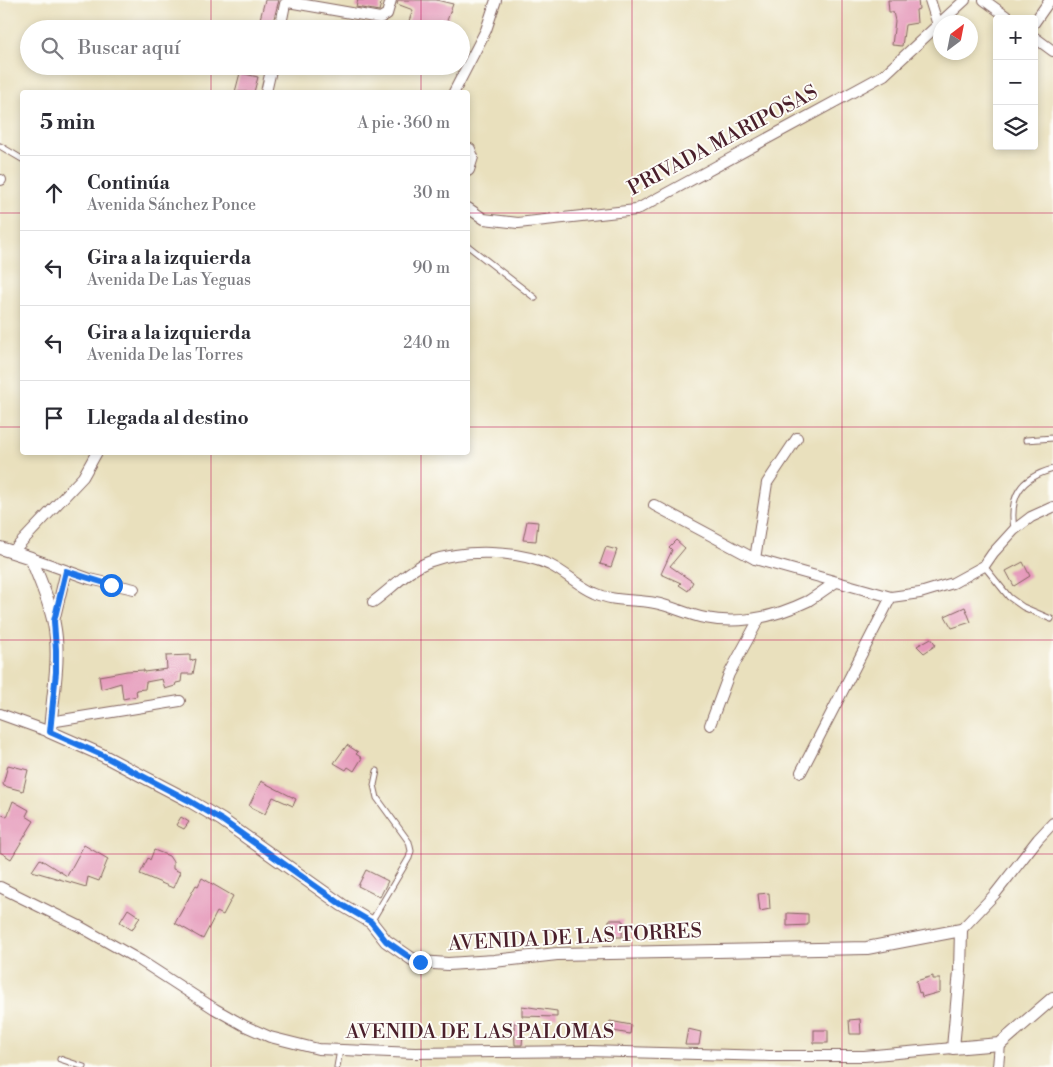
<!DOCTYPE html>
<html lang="es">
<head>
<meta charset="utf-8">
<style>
	body { margin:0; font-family:"Libre Bodoni",serif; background:#f2f2f3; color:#2b2b33 }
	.controls { position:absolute; right:15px; top:15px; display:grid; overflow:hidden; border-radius:5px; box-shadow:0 2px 8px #0003 }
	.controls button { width:45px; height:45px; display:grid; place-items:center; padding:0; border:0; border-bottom:1px solid #e1e1e2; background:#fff; color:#2b2b33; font:25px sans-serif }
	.compass { position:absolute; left:933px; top:15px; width:45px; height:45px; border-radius:50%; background:#fff; box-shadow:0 2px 8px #0003; rotate:32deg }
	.stop { position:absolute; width:15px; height:15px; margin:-11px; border:4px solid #1a73e8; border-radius:50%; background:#fff }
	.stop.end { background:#1a73e8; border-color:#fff; box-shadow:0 1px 5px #0008 }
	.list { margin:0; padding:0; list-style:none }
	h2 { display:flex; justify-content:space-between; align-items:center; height:65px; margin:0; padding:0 20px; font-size:21px }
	h2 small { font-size:16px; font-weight:400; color:#7c7c81 }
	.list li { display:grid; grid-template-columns:32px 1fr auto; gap:15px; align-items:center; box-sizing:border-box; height:75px; padding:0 20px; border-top:1px solid #e1e1e2 }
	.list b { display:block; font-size:19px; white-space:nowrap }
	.list p { margin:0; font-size:16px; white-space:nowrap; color:#7c7c81 }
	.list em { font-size:16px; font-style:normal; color:#7c7c81 }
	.icon { flex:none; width:28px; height:28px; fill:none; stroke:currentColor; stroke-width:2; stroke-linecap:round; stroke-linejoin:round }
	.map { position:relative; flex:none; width:1053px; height:1067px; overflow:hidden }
	.search { position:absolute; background:#fff; box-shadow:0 2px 8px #0003; left:20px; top:20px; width:450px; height:55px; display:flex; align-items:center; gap:12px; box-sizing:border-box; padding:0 18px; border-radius:28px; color:#7c7c81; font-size:19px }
	.panel { position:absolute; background:#fff; box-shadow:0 2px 8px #0003; left:20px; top:90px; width:450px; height:365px; border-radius:5px }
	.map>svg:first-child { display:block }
	.building { fill:#e598ba }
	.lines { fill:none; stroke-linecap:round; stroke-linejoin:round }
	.service-casing { stroke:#82635e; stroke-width:7 }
	.minor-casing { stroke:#82635e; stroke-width:12 }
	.tertiary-casing { stroke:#82635e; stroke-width:14 }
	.service { stroke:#fff; stroke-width:5 }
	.minor { stroke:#fff; stroke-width:10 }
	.tertiary { stroke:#fff; stroke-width:12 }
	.route { stroke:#1a73e8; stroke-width:6 }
	.grid { fill:none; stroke:#c2185b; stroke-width:1; stroke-opacity:0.55 }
	.labels { text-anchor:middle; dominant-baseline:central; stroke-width:4; stroke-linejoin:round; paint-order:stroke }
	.street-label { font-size:20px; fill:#4a1f2b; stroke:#fdfcf7 }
</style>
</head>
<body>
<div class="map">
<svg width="1053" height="1067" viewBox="0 0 1053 1067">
	<rect width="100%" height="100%" fill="#fdfcf7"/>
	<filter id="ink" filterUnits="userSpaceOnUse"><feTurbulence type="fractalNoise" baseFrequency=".02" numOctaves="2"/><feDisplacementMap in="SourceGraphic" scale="10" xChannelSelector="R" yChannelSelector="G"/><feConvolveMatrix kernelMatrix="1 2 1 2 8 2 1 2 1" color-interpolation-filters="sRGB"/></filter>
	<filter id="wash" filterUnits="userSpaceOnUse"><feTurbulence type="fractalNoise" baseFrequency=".0096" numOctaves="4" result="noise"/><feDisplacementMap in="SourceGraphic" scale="20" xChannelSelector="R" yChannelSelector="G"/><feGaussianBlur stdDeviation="1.12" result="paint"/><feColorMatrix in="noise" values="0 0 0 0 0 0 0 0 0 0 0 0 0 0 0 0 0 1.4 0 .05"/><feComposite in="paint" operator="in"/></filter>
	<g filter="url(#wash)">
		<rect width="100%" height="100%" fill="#e9e0bd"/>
		<g id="blocks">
			<g class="building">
				<path d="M265,0h14l-6,22 -13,-3z"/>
				<path d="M358,0h24l-3,11 -23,-4z"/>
				<path d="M398,0h38l17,4 -9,25h-38l7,-19 -16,-6z"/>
				<path d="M888,0h30l1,9 -3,1 1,13 -12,2 -3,21 -10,-1 3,-24 -2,-9h-4z"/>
				<path d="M240,73l18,4 -4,15h-19z"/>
				<path d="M527,521l11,1 -2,19 -13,-1z"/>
				<path d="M676,540l9,8 -15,18 23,16 -5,9 -9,-6 2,-2 -20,-9 11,-24 -3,-3z"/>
				<path d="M606,547l11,3 -6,17 -11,-3z"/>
				<path d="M1023,562l7,14 -16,10 -8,-15z"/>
				<path d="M965,607l6,15 -19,6 -7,-12z"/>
				<path d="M931,638l5,7 -12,8 -7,-7z"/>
				<path d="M190,655v6l6,-2 -3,15h-11l-1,8 -5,1 -1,3 -10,3 -3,-10 -16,3 -1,7 -9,1 1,6 -14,3 -2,-16 -20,6 -2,-13 28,-5 17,-1v2l23,-3 -1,-13z"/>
				<path d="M347,745l11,7 -2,2 6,4 -8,13 -6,-4 -2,3 -12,-7z"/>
				<path d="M8,765l20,5 -5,21 -19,-5 -1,-2z"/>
				<path d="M261,781l35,18 -3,7 -20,-9 -8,17 -16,-8z"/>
				<path d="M13,801l16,9 -3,6 8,5 -23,38 -11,-7v-38l7,3z"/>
				<path d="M181,817l8,5 -5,7 -8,-4z"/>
				<path d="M84,845l24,14 -9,22 -11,-4 -2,10 -54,-16 8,-12 27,17z"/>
				<path d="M154,850l15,6 4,6v7l7,3 -7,16 -33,-14 8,-16 2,2z"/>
				<path d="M366,870l22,11 -8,16 -22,-11z"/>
				<path d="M202,878l31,18 -10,19 -6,-3 -14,27 -28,-16 21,-38 2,1z"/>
				<path d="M769,893l1,16 -10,2 -2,-17z"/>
				<path d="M128,909l12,8 -8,13 -12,-8z"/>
				<path d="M787,913l21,1v11l-21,1z"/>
				<path d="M609,920h14l-1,17h-13z"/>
				<path d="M933,976v3h7v13l-18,5 -1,-5 -2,1 -3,-12z"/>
				<path d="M522,1006l35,5v6l-35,-1z"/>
				<path d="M860,1019l1,15h-11l-1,-14z"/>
				<path d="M610,1021l21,4 -1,9 -22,-4z"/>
				<path d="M524,1022l-2,23h-7l-1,-22z"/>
				<path d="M688,1029l13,3 -2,13h-14z"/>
				<rect x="814" y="1030" width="14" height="13"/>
			</g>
		</g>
	</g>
	<g filter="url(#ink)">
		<use href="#blocks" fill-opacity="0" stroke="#82635e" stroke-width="1"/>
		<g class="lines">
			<defs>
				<g id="service">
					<path d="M0,146l22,13"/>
					<path d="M468,246l67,52"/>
					<path d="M1026,440l27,-2"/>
					<path d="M1014,529c-5,-33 6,-51 39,-60"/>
					<path d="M984,566l25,31 14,10 28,12"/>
					<path d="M371,922l38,-64 2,-7 -2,-9 -32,-44 -3,-13 3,-14"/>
					<path d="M60,1059l24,8"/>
					<path d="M337,1067l3,-17"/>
				</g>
				<g id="minor">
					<path d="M930,0l8,25"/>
					<path d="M984,0l26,19"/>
					<path d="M941,22l24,-22"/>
					<path d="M1034,23l16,-23"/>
					<path d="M280,29l5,-25 3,-2 92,16 7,-4 4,-14"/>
					<path d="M1034,37l19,14"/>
					<path d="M266,92l6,-26"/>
					<path d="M454,92l32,-62 10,-30"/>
					<path d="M468,148l2,1 3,8 -4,13 -1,1"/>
					<path d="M0,180h1"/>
					<path d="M468,208l16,11 34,4 118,-13 248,-135 56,-52"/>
					<path d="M654,505l101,54 136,38 29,-4 33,-10 31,-17 9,-13 21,-23 17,-13 22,-10"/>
					<path d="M13,551l70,-74 14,-25"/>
					<path d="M31,558l59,21 44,10"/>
					<path d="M755,559l12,-76 30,-45"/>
					<path d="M373,602c18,-13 37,-34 58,-41 33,-12 87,-11 119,4 16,8 29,21 45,28 18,9 40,6 60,10 17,3 33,12 50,15 35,7 72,-2 103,-17 10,-6 19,-13 28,-19"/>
					<path d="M54,621l12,-50"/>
					<path d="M0,714l50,18"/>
					<path d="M50,722l130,-21"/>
					<path d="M710,725l19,-51 30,-55"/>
					<path d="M801,772l90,-175"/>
					<path d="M0,887l79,39 62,35 74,48 30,17 25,11 48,12 97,4 173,-2 182,5h94l89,-8"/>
					<path d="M961,930l34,-36 43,-55 15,-16"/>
					<path d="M998,1067l2,-23"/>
				</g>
				<path id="tertiary" d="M0,548l31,10c8,20 19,44 23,66 7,35 -2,73 -4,108l52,23 86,45 34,20 120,85 29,17 15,19 26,18 8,3 28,2 46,-3 63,-7 310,-6 94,-18 -1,41 -7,77 47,-4 53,-46"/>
			</defs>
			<use href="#service" class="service-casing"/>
			<use href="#minor" class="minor-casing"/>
			<use href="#tertiary" class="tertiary-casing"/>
			<use href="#service" class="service"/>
			<use href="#minor" class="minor"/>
			<use href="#tertiary" class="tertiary"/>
		</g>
	</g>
	<g class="lines" filter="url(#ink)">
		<path class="route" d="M111,585l-45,-14 -12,50 2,29v22l-6,60 52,23 86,45 34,20 120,85 29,17 15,19 26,18 8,3"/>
	</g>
	<path class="grid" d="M211,0v29M421,0v29M632,0v1067M842,0v1067M211,66v26M421,66v26M0,213h22M468,213h585M0,427h22M468,427h585M211,452v615M421,452v615M0,640h1053M0,854h1053"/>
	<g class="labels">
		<g class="street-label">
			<text transform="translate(723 141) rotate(-28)">PRIVADA MARIPOSAS</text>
			<text transform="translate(575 938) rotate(-3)">AVENIDA DE LAS TORRES</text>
			<text x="480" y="1032">AVENIDA DE LAS PALOMAS</text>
		</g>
	</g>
</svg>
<div class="controls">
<button>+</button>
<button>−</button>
<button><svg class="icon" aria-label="layers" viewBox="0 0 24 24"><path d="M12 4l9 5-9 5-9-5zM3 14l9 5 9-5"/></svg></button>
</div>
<svg class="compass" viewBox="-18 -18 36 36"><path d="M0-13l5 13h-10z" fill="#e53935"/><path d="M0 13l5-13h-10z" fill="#7c7c81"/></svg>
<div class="stop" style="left:111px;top:585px"></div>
<div class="stop end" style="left:420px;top:962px"></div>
<div class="search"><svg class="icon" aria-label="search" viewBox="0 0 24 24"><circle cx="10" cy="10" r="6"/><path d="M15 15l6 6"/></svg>Buscar aquí</div>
<section class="panel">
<h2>5 min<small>A pie · 360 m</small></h2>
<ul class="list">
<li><svg class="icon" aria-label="ahead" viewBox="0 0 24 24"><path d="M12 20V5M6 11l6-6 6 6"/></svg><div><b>Continúa</b><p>Avenida Sánchez Ponce</p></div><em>30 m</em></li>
<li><svg class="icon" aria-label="left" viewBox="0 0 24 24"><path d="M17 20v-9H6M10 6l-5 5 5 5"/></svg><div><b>Gira a la izquierda</b><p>Avenida De Las Yeguas</p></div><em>90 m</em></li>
<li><svg class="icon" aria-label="left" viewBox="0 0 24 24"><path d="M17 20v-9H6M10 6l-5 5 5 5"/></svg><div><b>Gira a la izquierda</b><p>Avenida De las Torres</p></div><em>240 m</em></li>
<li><svg class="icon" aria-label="arrive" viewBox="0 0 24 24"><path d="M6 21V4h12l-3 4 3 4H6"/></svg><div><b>Llegada al destino</b></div></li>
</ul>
</section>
</div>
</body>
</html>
